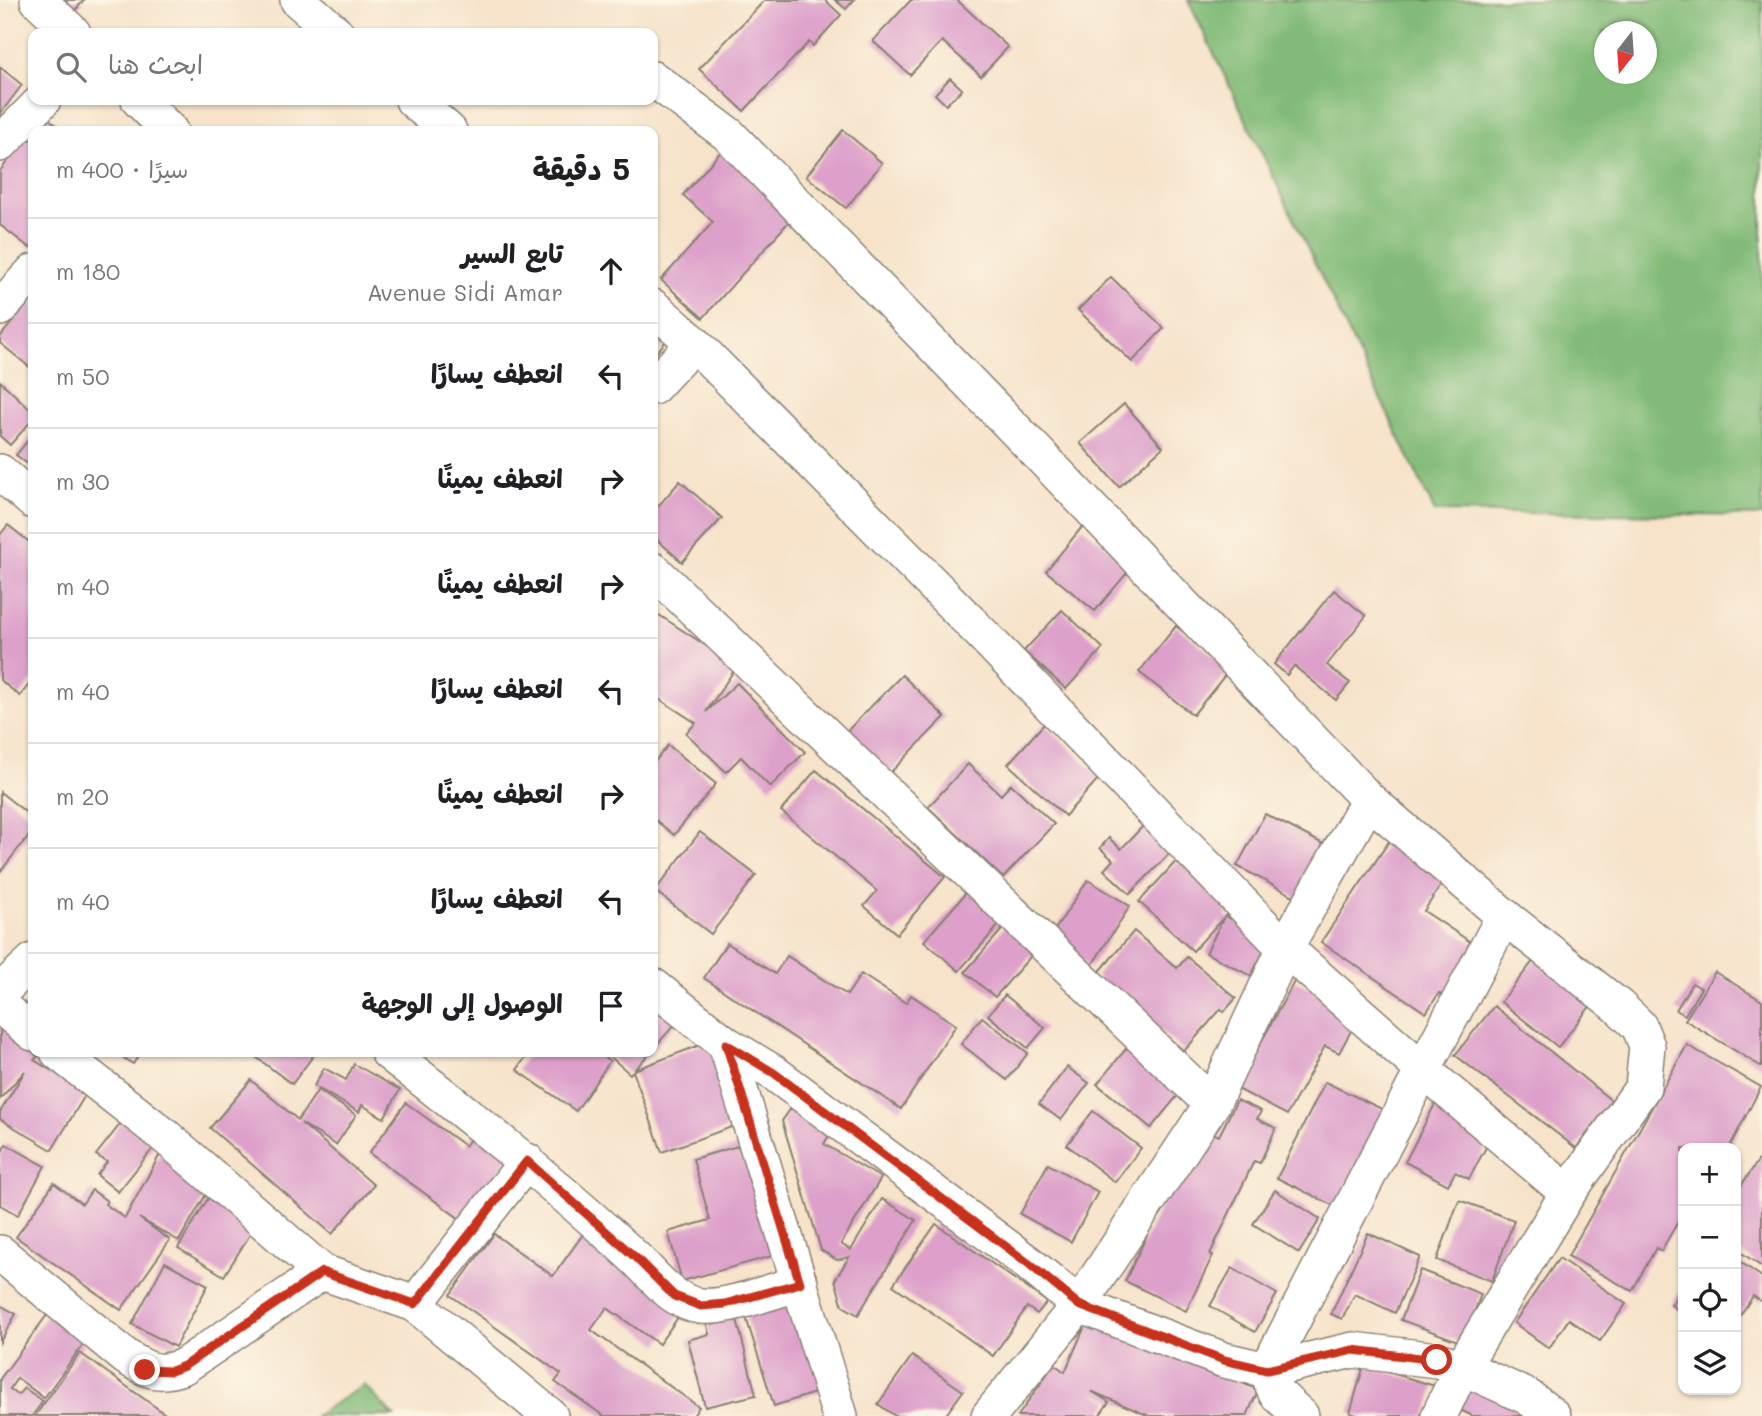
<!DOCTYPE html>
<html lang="ar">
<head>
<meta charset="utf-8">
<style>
	body { margin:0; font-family:Mali,"Playpen Sans Arabic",sans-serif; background:#f2f2f2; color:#202124; direction:rtl }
	.controls { position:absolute; right:21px; bottom:21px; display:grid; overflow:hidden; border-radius:14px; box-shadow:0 2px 5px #0004 }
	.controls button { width:63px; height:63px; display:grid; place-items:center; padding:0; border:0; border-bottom:2px solid #e0e0e0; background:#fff; color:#202124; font:35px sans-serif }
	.compass { position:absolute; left:1594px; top:21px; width:63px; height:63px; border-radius:50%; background:#fff; box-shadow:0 2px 5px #0004; rotate:197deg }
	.stop { position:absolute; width:21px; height:21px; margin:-16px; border:5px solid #c8321e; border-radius:50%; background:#fff }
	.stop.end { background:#c8321e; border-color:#fff; box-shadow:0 2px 7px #0008 }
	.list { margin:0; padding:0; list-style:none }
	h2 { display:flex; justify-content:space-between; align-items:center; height:91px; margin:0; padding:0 28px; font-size:30px }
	h2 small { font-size:23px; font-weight:400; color:#757577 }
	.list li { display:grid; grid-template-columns:46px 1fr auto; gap:21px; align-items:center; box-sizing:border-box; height:105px; padding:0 28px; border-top:2px solid #e0e0e0 }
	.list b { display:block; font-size:26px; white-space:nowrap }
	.list p { margin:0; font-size:23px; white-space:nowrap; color:#757577 }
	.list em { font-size:23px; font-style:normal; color:#757577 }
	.icon { flex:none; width:38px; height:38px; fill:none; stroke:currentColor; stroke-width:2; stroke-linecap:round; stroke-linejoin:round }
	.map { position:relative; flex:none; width:1762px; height:1416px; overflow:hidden; direction:ltr }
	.search { position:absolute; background:#fff; box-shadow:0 2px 5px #0004; left:28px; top:28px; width:630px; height:77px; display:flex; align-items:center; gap:18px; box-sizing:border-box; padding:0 24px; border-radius:14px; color:#757577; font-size:26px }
	.panel { position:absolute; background:#fff; box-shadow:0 2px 5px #0004; left:28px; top:126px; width:630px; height:931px; border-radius:14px; direction:rtl }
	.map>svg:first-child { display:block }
	.forest { fill:#82bb78; stroke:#4f6c4a; stroke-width:2; fill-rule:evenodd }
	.building { fill:#dda0ca }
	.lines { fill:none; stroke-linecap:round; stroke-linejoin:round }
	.street-casing { stroke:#898073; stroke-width:38 }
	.street { stroke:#fff; stroke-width:35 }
	.route { stroke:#c8321e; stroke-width:9 }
</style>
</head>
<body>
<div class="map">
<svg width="1762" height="1416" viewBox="0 0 1762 1416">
	<rect width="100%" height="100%" fill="#fcf5e5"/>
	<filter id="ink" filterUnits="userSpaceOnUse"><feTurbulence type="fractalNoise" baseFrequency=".0143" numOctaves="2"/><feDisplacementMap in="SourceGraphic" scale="14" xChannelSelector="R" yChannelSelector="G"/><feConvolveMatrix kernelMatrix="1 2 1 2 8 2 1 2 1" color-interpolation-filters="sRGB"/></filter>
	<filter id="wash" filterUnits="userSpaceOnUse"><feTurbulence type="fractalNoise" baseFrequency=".00686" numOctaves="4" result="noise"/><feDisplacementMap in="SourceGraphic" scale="28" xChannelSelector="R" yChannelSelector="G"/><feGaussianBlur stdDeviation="1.57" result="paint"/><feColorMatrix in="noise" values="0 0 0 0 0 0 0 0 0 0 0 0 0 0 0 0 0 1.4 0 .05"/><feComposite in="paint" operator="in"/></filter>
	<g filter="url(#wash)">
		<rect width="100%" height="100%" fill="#f6e3ca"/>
		<g class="forest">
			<path d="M1188,0h574v516l-327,-4zM1604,32h42v42h-42z"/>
			<path d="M364,1385l30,31h-79z"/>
		</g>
		<g id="blocks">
			<g class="building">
				<path d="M55,0h29l-12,14z"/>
				<path d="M765,0h60l16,15 -28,31 -4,-4 -65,69 -45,-42z"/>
				<path d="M835,0h19l-8,9z"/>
				<path d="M911,0h46l51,47 -27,29 -39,-35 -32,34 -37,-34z"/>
				<path d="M0,67l22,18 -22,29z"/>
				<path d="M950,78l12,11 -16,16 -11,-11z"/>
				<path d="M44,115l20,16h-31v113l-3,4 -30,-23v-54z"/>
				<path d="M843,130l39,33 -36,45 -40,-32z"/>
				<path d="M729,142l73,65 -99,111 -42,-38 52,-58 -30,-27z"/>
				<path d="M1111,277l53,51 -32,34 -54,-52z"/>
				<path d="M33,296v74l-33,-27v-6z"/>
				<path d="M653,322l17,14 -17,21z"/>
				<path d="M0,381l33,31v7l-23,26 -10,-9z"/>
				<path d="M1124,404l39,43 -44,40 -39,-44z"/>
				<path d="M33,434v34l-17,-13z"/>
				<path d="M680,481l42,37 -40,44 -29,-26v-24z"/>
				<path d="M8,525l25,20v134l-13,17 -20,-16v-145z"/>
				<path d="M1082,527l50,40 -37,44 -49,-40z"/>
				<path d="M1334,590l32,26 -39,49 23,18 -14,17 -42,-34 -7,9 -13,-11z"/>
				<path d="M1062,610l41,38 -37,41 -42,-38z"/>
				<path d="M653,611l84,55 -31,46 31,-29 68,69 -35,35 -29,-30 -15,15 -40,-39 10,-10 -43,-28z"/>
				<path d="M1176,626l54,43 -37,46 -54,-43z"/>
				<path d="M902,675l43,42 -57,58 -43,-42z"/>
				<path d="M1044,724l56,53 -35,39 -57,-52z"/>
				<path d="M668,745l48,39 -42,51 -21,-17v-54z"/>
				<path d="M968,764l33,31 10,-11 43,40 -51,54 -75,-71z"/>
				<path d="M816,770l129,107 -48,57 -33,-28 13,-15 -96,-80z"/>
				<path d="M0,792l33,26v12l-33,42z"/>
				<path d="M1265,814l64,33 -28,53 -64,-34z"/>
				<path d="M1146,823l28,26 -44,45 -26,-24 9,-10 -13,-12 9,-10 12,11z"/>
				<path d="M700,832l56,43 -45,59 -56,-43z"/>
				<path d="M1392,837l56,38 -24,36 54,36 -34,50 -5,-4 -13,20 -105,-71z"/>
				<path d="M1180,857l54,49 -9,10 45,23 -19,37 -45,-23 18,-36 -31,34 -54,-49z"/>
				<path d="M1088,880l42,26 -40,62 -42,-28z"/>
				<path d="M971,887l35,30 -47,54 -35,-30z"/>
				<path d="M1007,924l30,25 -42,48 -30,-25z"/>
				<path d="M1134,931l43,37 10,-11 49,41 -12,14 -3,-3 -37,42 -88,-75z"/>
				<path d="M727,943l48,31 12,-18 60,39 14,-21 45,29 5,-8 45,30 -55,84 -197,-131z"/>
				<path d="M1542,950l57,45 -41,52 -57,-45z"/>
				<path d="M1715,972l47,29v66l-77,-47z"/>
				<path d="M1295,980l64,36 -20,37 -14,-7 -38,69 -51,-27z"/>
				<path d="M1692,983l9,5 -16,27 -9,-5z"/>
				<path d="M1005,995l40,33 -17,20 -40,-33z"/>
				<path d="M653,998l25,23 -25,28z"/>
				<path d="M1494,1006l118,95 -36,47 -121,-93z"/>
				<path d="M982,1017l46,36 -21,27 -46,-36z"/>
				<path d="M0,1023l38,33 -4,4 53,32 -35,58 -52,-31v-7l25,-41 -25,28z"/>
				<path d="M713,1040l30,83 -81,29 -29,-81 -3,3 -25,-22h46l-17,18z"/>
				<path d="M1130,1044l54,44 -33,40 -54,-44z"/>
				<path d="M1687,1045l74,42 -32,61h-46v65l-22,38 -5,-3 -24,43 -64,-35z"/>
				<path d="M113,1052h28l-8,12z"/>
				<path d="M249,1052h67l-24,32z"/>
				<path d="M529,1052h67l14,9 -34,50 -59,-41z"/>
				<path d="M354,1064l46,26 -16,28 -22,-13 -3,7 -45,-26 10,-18 22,12z"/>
				<path d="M1067,1067l22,16 -28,37 -22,-16z"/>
				<path d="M251,1080l47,40 20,-30 38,25 -20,30 -35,-22 73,62 -42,49 -122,-106z"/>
				<path d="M1325,1082l59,28 -48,97 -59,-29z"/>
				<path d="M1237,1100l24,11 -4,8 19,9 -16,35 -6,-2 -44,93 3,1 -27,56 -61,-30 74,-154 20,9z"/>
				<path d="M406,1103l59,43 10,-13 34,24 -46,64 -94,-68z"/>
				<path d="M1435,1104l58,30 -24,45 -14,-7 -7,13 -43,-23z"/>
				<path d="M791,1108l40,24 -7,12 57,34 -40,66 10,6 31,-51 34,21 -58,95 -15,-9 -8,-26 14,-23 -12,3 -16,-10 -39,-129z"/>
				<path d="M1093,1111l48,37 -26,34 -48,-37z"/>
				<path d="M122,1122l32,25 -36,45 -21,-17 10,-13 -11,-7z"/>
				<path d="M751,1142l32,111 -101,28 -14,-49 42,-12 -17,-61z"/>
				<path d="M6,1144l39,22 -27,49 -18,-10v-50z"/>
				<path d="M164,1147l52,30 -37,64 -40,-23 31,22 -49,70 -105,-73 38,-54 28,21 10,-14 15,11 -2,3 20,14z"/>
				<path d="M1760,1158l2,2v107l-26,-18v-56z"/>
				<path d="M1048,1164l50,28 -27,50 -51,-28z"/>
				<path d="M1275,1190l45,29 -21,34 -46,-29z"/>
				<path d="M212,1192l47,28 -35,56 -46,-28z"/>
				<path d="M1459,1200l55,20 -22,61 -55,-21z"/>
				<path d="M936,1224l111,78 -10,12 -10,-7 -34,49 -100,-71z"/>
				<path d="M589,1226l102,73 -32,45 -52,-36 -16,22 108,77 -6,9h-89l-49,-34 6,-8 -111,-79 44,-61 59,42z"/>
				<path d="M1368,1233l52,24 -25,56 -40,-19 -13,25 -11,-5z"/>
				<path d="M1559,1258l67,46 -26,37 -31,-22 -20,29 -35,-25z"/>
				<path d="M1736,1259l26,18v25l-9,-6 -17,26z"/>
				<path d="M165,1262l43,23 -33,62 -43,-23z"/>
				<path d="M1232,1268l45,26 -22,38 -45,-26z"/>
				<path d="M1420,1270l61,24 -18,49 -62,-23z"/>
				<path d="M1683,1288v25l-12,-8z"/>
				<path d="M795,1289l32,100 -53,17 -32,-101z"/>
				<path d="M733,1304l23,91 -51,12 -17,-67 21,-6 -5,-23z"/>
				<path d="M0,1305l16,9 -16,28z"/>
				<path d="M1092,1310l74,39 92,41 -11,26h-98l-58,-25 18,11 -10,14h-81l36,-52 11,8z"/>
				<path d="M47,1315l37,28 -40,55 -27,-20 -7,11 8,6 6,-7 19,13 -11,15h-32v-37z"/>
				<path d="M80,1353l88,63h-133z"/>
				<path d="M912,1356l51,35 -18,25h-50l-17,-12z"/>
				<path d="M1364,1365l71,21 -9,30h-66l-10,-3z"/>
				<path d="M1472,1375l75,41h-75l-17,-9z"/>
			</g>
		</g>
	</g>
	<g filter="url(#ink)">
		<use href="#blocks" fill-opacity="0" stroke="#898073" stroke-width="2"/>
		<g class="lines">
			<defs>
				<g id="street">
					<path d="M38,0l35,33"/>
					<path d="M298,0l38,33"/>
					<path d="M653,79l76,56 303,312 337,353 135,116 114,90 21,20 8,20 -4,41 -75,106 -106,174 -23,49"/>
					<path d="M139,100l31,31"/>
					<path d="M413,100l36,31"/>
					<path d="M0,144l43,-44"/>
					<path d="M653,307l41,36 288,291 303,314 138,122 -156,300 9,23 25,23"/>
					<path d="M0,308l33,-36"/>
					<path d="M653,387l41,-44"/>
					<path d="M0,472l33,29"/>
					<path d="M653,570l559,534"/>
					<path d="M1504,916l-81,154 145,123"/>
					<path d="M653,986l73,58 48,29 254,190 51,42 145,55 43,10 86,-20 84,10 25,7 66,30 25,19"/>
					<path d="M0,992l33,-31"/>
					<path d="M0,1006l33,27"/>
					<path d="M726,1044l114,372"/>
					<path d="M58,1052l108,85 156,135"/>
					<path d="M388,1052c84,66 168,132 246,205 20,18 38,46 67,49 25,3 73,-16 99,-23"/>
					<path d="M0,1253l126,104c22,14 33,19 58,9l138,-94 93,32 135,112"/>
					<path d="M415,1304l112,-143"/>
					<path d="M989,1416l90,-111 133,-201 73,-156 84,-148"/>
				</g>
			</defs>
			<use href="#street" class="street-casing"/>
			<use href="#street" class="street"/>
		</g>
	</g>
	<g class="lines" filter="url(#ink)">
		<path class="route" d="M145,1370l26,1 13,-5 138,-94 93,32 112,-143 109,97 38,38 27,10 24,-2 75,-21 -74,-239 48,29 254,190 51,42 145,55 43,10 86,-20 84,10"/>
	</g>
</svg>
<div class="controls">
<button>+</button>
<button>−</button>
<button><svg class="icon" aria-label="locate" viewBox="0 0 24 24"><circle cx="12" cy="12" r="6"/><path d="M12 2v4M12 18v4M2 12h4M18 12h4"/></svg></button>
<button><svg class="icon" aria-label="layers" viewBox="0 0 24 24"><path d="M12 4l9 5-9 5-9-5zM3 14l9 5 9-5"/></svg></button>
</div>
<svg class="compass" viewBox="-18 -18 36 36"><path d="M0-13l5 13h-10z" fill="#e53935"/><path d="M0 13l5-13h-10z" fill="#757577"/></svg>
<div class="stop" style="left:1437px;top:1360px"></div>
<div class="stop end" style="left:145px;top:1370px"></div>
<div class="search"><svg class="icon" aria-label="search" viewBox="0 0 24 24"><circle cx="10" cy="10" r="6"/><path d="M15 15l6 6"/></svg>ابحث هنا</div>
<section class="panel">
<h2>5 دقيقة<small>سيرًا · 400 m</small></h2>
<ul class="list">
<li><svg class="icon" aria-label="ahead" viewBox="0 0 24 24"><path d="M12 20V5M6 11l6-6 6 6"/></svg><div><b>تابع السير</b><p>Avenue Sidi Amar</p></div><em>180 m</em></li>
<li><svg class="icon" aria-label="left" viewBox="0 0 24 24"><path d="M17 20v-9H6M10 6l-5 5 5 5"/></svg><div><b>انعطف يسارًا</b></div><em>50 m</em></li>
<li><svg class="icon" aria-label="right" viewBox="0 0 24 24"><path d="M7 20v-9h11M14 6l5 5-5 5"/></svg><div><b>انعطف يمينًا</b></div><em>30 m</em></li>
<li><svg class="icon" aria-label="right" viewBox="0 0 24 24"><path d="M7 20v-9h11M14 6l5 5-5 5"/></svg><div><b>انعطف يمينًا</b></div><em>40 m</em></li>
<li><svg class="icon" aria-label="left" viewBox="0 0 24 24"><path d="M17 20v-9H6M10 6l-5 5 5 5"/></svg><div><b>انعطف يسارًا</b></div><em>40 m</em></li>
<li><svg class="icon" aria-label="right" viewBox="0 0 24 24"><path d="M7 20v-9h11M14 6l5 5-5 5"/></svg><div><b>انعطف يمينًا</b></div><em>20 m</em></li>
<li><svg class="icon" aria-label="left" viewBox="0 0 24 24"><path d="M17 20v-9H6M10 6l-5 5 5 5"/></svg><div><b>انعطف يسارًا</b></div><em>40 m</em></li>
<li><svg class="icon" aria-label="arrive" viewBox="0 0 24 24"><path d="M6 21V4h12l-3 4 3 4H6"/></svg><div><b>الوصول إلى الوجهة</b></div></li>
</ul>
</section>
</div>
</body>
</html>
